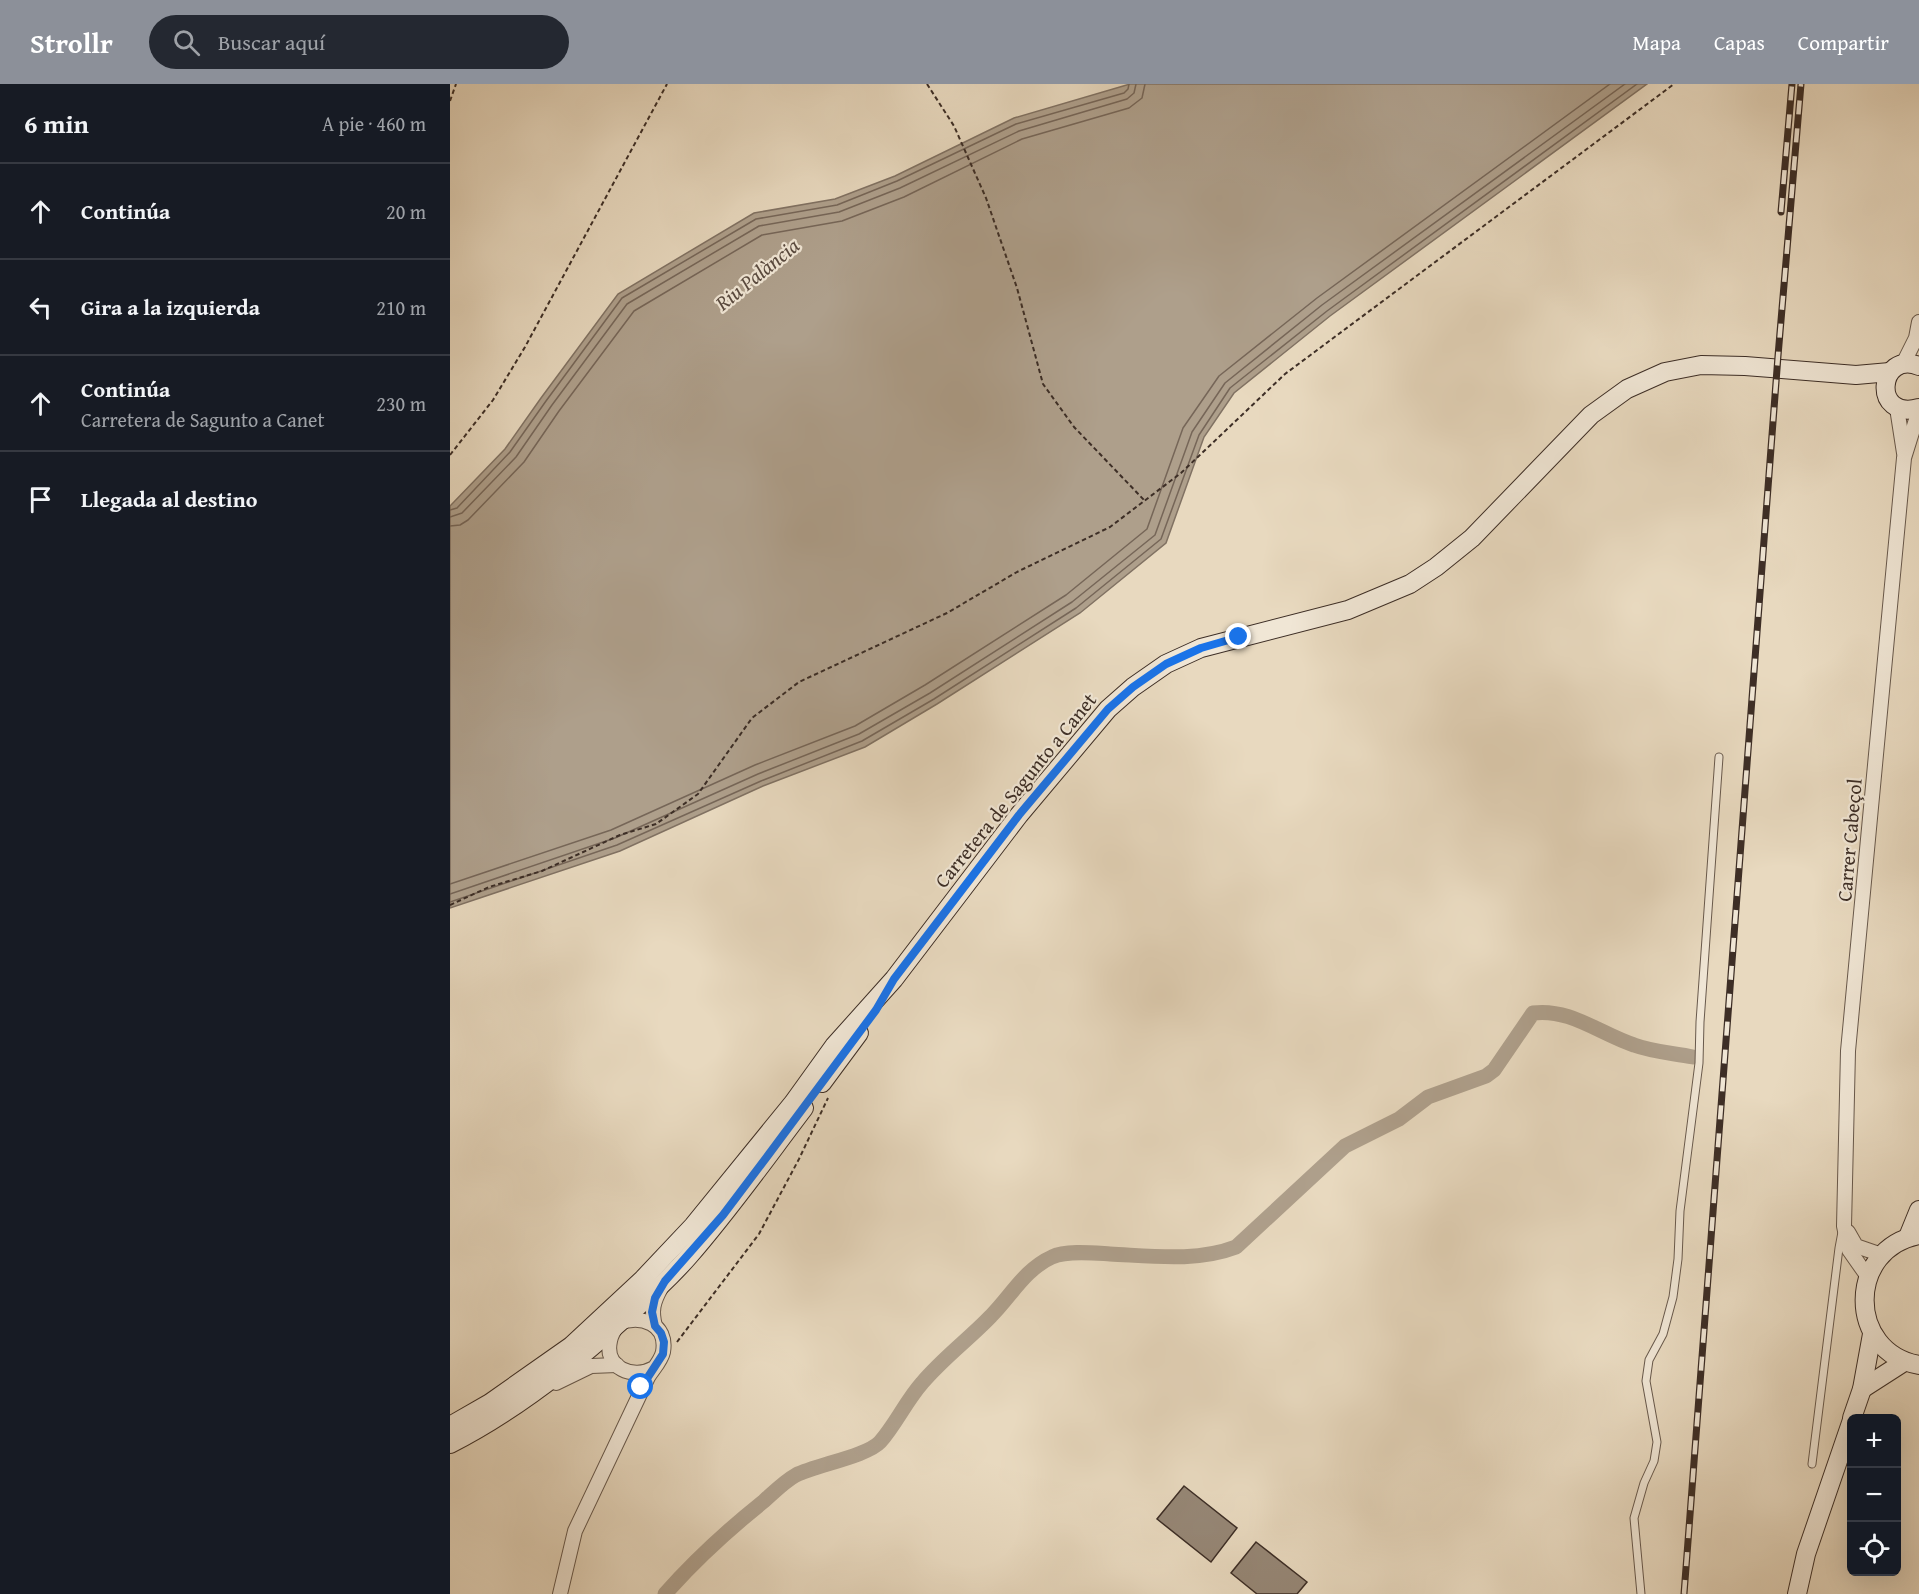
<!DOCTYPE html>
<html lang="es">
<head>
<meta charset="utf-8">
<style>
	body { margin:0; font-family:"Gentium Book Plus",serif; background:#242831; color:#f1f3f6 }
	.controls { position:absolute; right:18px; bottom:18px; display:grid; overflow:hidden; border-radius:9px; box-shadow:0 6px 24px #0002 }
	.controls button { width:54px; height:54px; display:grid; place-items:center; padding:0; border:0; border-bottom:2px solid #363941; background:#171b24; color:#f1f3f6; font:30px sans-serif }
	.stop { position:absolute; width:18px; height:18px; margin:-14px; border:4px solid #1a73e8; border-radius:50%; background:#fff }
	.stop.end { background:#1a73e8; border-color:#fff; box-shadow:0 2px 6px #0008 }
	.list { margin:0; padding:0; list-style:none }
	h2 { display:flex; justify-content:space-between; align-items:center; height:78px; margin:0; padding:0 24px; font-size:26px }
	h2 small { font-size:20px; font-weight:400; color:#9ea1a6 }
	.list li { display:grid; grid-template-columns:39px 1fr auto; gap:18px; align-items:center; box-sizing:border-box; height:96px; padding:0 24px; border-top:2px solid #363941 }
	.list b { display:block; font-size:22px; white-space:nowrap }
	.list p { margin:0; font-size:20px; white-space:nowrap; color:#9ea1a6 }
	.list em { font-size:20px; font-style:normal; color:#9ea1a6 }
	.icon { flex:none; width:33px; height:33px; fill:none; stroke:currentColor; stroke-width:2; stroke-linecap:round; stroke-linejoin:round }
	.map { position:relative; flex:none; width:1469px; height:1510px; overflow:hidden }
	header { display:flex; align-items:center; gap:36px; box-sizing:border-box; height:84px; padding:0 30px; background:#8c9099; color:#fff }
	header strong { font-size:28px }
	nav { display:flex; gap:33px; margin-inline-start:auto; font-size:21px }
	.search { width:420px; height:54px; background:#242831; display:flex; align-items:center; gap:15px; box-sizing:border-box; padding:0 21px; border-radius:33px; color:#9ea1a6; font-size:22px }
	main { display:flex }
	aside { flex:1; background:#171b24 }
	.map>svg:first-child { display:block }
	.water { fill:#ae9f8b; stroke:#817263; stroke-width:1.5 }
	.lines { fill:none; stroke-linecap:round; stroke-linejoin:round }
	.shore { stroke:#766658; stroke-width:1.5 }
	.canal { stroke:#ae9f8b; stroke-width:15 }
	.building { fill:#968776; stroke:#3d2e26; stroke-width:1.5 }
	.lane-casing { stroke:#68594c; stroke-width:9 }
	.street-casing { stroke:#68594c; stroke-width:16 }
	.secondary-casing { stroke:#3d2e26; stroke-width:20 }
	.path { stroke:#3d2e26; stroke-width:2; stroke-dasharray:4.5 3; stroke-linecap:butt }
	.lane { stroke:#f0e6d5; stroke-width:7 }
	.street { stroke:#f0e6d5; stroke-width:14 }
	.secondary { stroke:#f0e6d5; stroke-width:18 }
	.rail-casing { stroke:#3d2e26; stroke-width:7 }
	.rail { stroke:#f0e6d5; stroke-width:4.5; stroke-dasharray:14; stroke-linecap:butt }
	.route { stroke:#1a73e8; stroke-width:8 }
	.labels { text-anchor:middle; dominant-baseline:central; stroke-width:4.5; stroke-linejoin:round; paint-order:stroke }
	.street-label { font-size:20px; fill:#3d2e26; stroke:#f0e6d5 }
	.water-label { font-size:21px; font-style:italic; fill:#594a3f; stroke:#f0e6d5 }
</style>
</head>
<body>
<header>
<strong>Strollr</strong>
<div class="search"><svg class="icon" aria-label="search" viewBox="0 0 24 24"><circle cx="10" cy="10" r="6"/><path d="M15 15l6 6"/></svg>Buscar aquí</div>
<nav><a>Mapa</a><a>Capas</a><a>Compartir</a></nav>
</header>
<main>
<aside>
<h2>6 min<small>A pie · 460 m</small></h2>
<ul class="list">
<li><svg class="icon" aria-label="ahead" viewBox="0 0 24 24"><path d="M12 20V5M6 11l6-6 6 6"/></svg><div><b>Continúa</b></div><em>20 m</em></li>
<li><svg class="icon" aria-label="left" viewBox="0 0 24 24"><path d="M17 20v-9H6M10 6l-5 5 5 5"/></svg><div><b>Gira a la izquierda</b></div><em>210 m</em></li>
<li><svg class="icon" aria-label="ahead" viewBox="0 0 24 24"><path d="M12 20V5M6 11l6-6 6 6"/></svg><div><b>Continúa</b><p>Carretera de Sagunto a Canet</p></div><em>230 m</em></li>
<li><svg class="icon" aria-label="arrive" viewBox="0 0 24 24"><path d="M6 21V4h12l-3 4 3 4H6"/></svg><div><b>Llegada al destino</b></div></li>
</ul>
</aside>
<div class="map">
<svg width="1469" height="1510" viewBox="0 0 1469 1510">
	<rect width="100%" height="100%" fill="#e8d9bf"/>
	<filter id="stains"><feTurbulence type="fractalNoise" baseFrequency=".00333" numOctaves="4"/><feColorMatrix values="0 0 0 0 .2 0 0 0 0 .09 0 0 0 0 .02 0 0 0 .5 -.17"/></filter>
	<radialGradient id="worn" r=".72"><stop offset=".6" stop-color="#630" stop-opacity="0"/><stop offset="1" stop-color="#630" stop-opacity=".3"/></radialGradient>
	<path class="water" d="M680,0h517l-317,232 -96,77 -30,44 -38,106 -86,70 -143,91 -72,43 -102,39 -143,65 -170,57v-402l55,-57 36,-51 77,-104 136,-81 81,-14 60,-23 119,-58z"/>
	<g class="lines">
		<g class="shore">
			<path d="M0,426l7,-2 53,-56 36,-51 76,-103 134,-79 81,-14 60,-24 119,-57 108,-31 4,-4 1,-5"/>
			<path d="M0,433l12,-4 54,-56 36,-52 75,-101 132,-78 80,-14 61,-24 119,-57 108,-32 7,-6 2,-9"/>
			<path d="M0,442l10,-1 8,-5 56,-58 35,-51 75,-100 128,-76 80,-14 62,-24 118,-58 107,-31 13,-10 3,-14"/>
			<path d="M0,800l161,-54 144,-65 100,-39 70,-41 141,-90 81,-66 36,-101 36,-52 98,-78 293,-214"/>
			<path d="M0,810l165,-56 143,-64 101,-40 71,-41 142,-91 83,-67 37,-103 33,-49 97,-78 303,-221"/>
			<path d="M0,818l167,-57 144,-64 101,-40 72,-42 142,-91 85,-69 38,-104 31,-47 97,-77 310,-227"/>
		</g>
		<path class="canal" d="M215,1510c30,-34 64,-65 99,-93 10,-9 21,-20 32,-26 20,-10 71,-19 84,-33 16,-18 26,-41 42,-59 21,-25 47,-44 69,-67 20,-20 34,-47 61,-59 14,-7 42,-4 58,-3 42,2 87,8 126,-7l109,-101 54,-27 29,-22 58,-21 8,-6 39,-57c37,-5 67,21 101,32 19,7 39,8 59,12"/>
	</g>
	<g class="building">
		<path d="M734,1402l53,42 -26,34 -54,-43z"/>
		<path d="M806,1458l51,40 -10,12h-40l-26,-21z"/>
	</g>
	<g class="lines">
		<defs>
			<g id="lane">
				<path d="M1362,1380l27,-216 3,-16"/>
				<path d="M1191,1510l-7,-76 10,-35 10,-22 3,-19 -11,-61 3,-21 14,-26 10,-37 5,-38 2,-48 19,-148 1,-41 19,-265"/>
			</g>
			<g id="street">
				<path d="M1453,280l13,-26 3,-16"/>
				<path d="M1447,324l7,45"/>
				<path d="M1398,1148l8,14 26,9"/>
				<path d="M1418,1193l-19,-27 -5,-24 4,-175 56,-593 15,-48"/>
				<path d="M205,1242c-4,-15 -2,-24 6,-38"/>
				<path d="M106,1299l35,-17 26,-1"/>
				<path d="M110,1510l15,-63 73,-154c5,-8 13,-16 15,-25 5,-29 -22,-37 -44,-29 -4,6 -8,11 -9,18 -6,27 23,39 44,27"/>
			</g>
			<g id="secondary">
				<path d="M1469,282c-41,-16 -48,55 0,42"/>
				<path d="M372,999l37,-50"/>
				<path d="M1469,1151c-72,13 -73,117 0,130"/>
				<path d="M1458,1153l11,-27"/>
				<path d="M1412,1305l42,-27"/>
				<path d="M1402,1334l10,-29 10,-55"/>
				<path d="M0,1342l40,-23 81,-57 72,-67 50,-53 100,-123 41,-57 60,-67 125,-164 89,-106 25,-22 33,-23 35,-16 147,-38 62,-26 26,-17 36,-29 119,-123 36,-26 38,-17 36,-7 44,1 111,9 34,-3"/>
				<path d="M0,1360c63,-32 118,-75 170,-122 24,-21 48,-42 69,-66 41,-47 77,-98 115,-148"/>
				<path d="M1347,1510l9,-40 46,-134"/>
			</g>
		</defs>
		<use href="#lane" class="lane-casing"/>
		<use href="#street" class="street-casing"/>
		<use href="#secondary" class="secondary-casing"/>
		<g class="path">
			<path d="M477,0l27,42 32,72 31,90 26,96 31,43 71,74"/>
			<path d="M0,17l6,-17"/>
			<path d="M0,371l43,-55 32,-53 142,-263"/>
			<path d="M0,821l39,-18 53,-16 78,-36 36,-11 42,-30 54,-76 47,-36 148,-69 70,-41 93,-45 71,-54 104,-99 389,-290"/>
			<path d="M227,1258l82,-108 40,-75 29,-61"/>
		</g>
		<use href="#lane" class="lane"/>
		<use href="#street" class="street"/>
		<use href="#secondary" class="secondary"/>
		<defs>
			<g id="rail">
				<path d="M1331,128l11,-128"/>
				<path d="M1234,1510l94,-1238 23,-272"/>
			</g>
		</defs>
		<use href="#rail" class="rail-casing"/>
		<use href="#rail" class="rail"/>
	</g>
	<g class="lines">
		<path class="route" d="M191,1303v6l7,-16 15,-23 1,-12 -3,-9 -6,-7 -3,-14 3,-14 10,-17 58,-66 46,-61 107,-144 18,-31 125,-164 89,-106 25,-22 33,-23 35,-16 38,-11"/>
	</g>
	<g class="labels">
		<g class="street-label">
			<text transform="translate(565 706) rotate(-51)">Carretera de Sagunto a Canet</text>
			<text transform="translate(1399 756) rotate(-85)">Carrer Cabeçol</text>
		</g>
		<g class="water-label">
			<text transform="translate(307 190) rotate(-39)">Riu Palància</text>
		</g>
	</g>
	<rect width="100%" height="100%" filter="url(#stains)"/>
	<rect width="100%" height="100%" fill="url(#worn)"/>
</svg>
<div class="controls">
<button>+</button>
<button>−</button>
<button><svg class="icon" aria-label="locate" viewBox="0 0 24 24"><circle cx="12" cy="12" r="6"/><path d="M12 2v4M12 18v4M2 12h4M18 12h4"/></svg></button>
</div>
<div class="stop" style="left:191px;top:1303px"></div>
<div class="stop end" style="left:789px;top:553px"></div>
</div>
</main>
</body>
</html>
